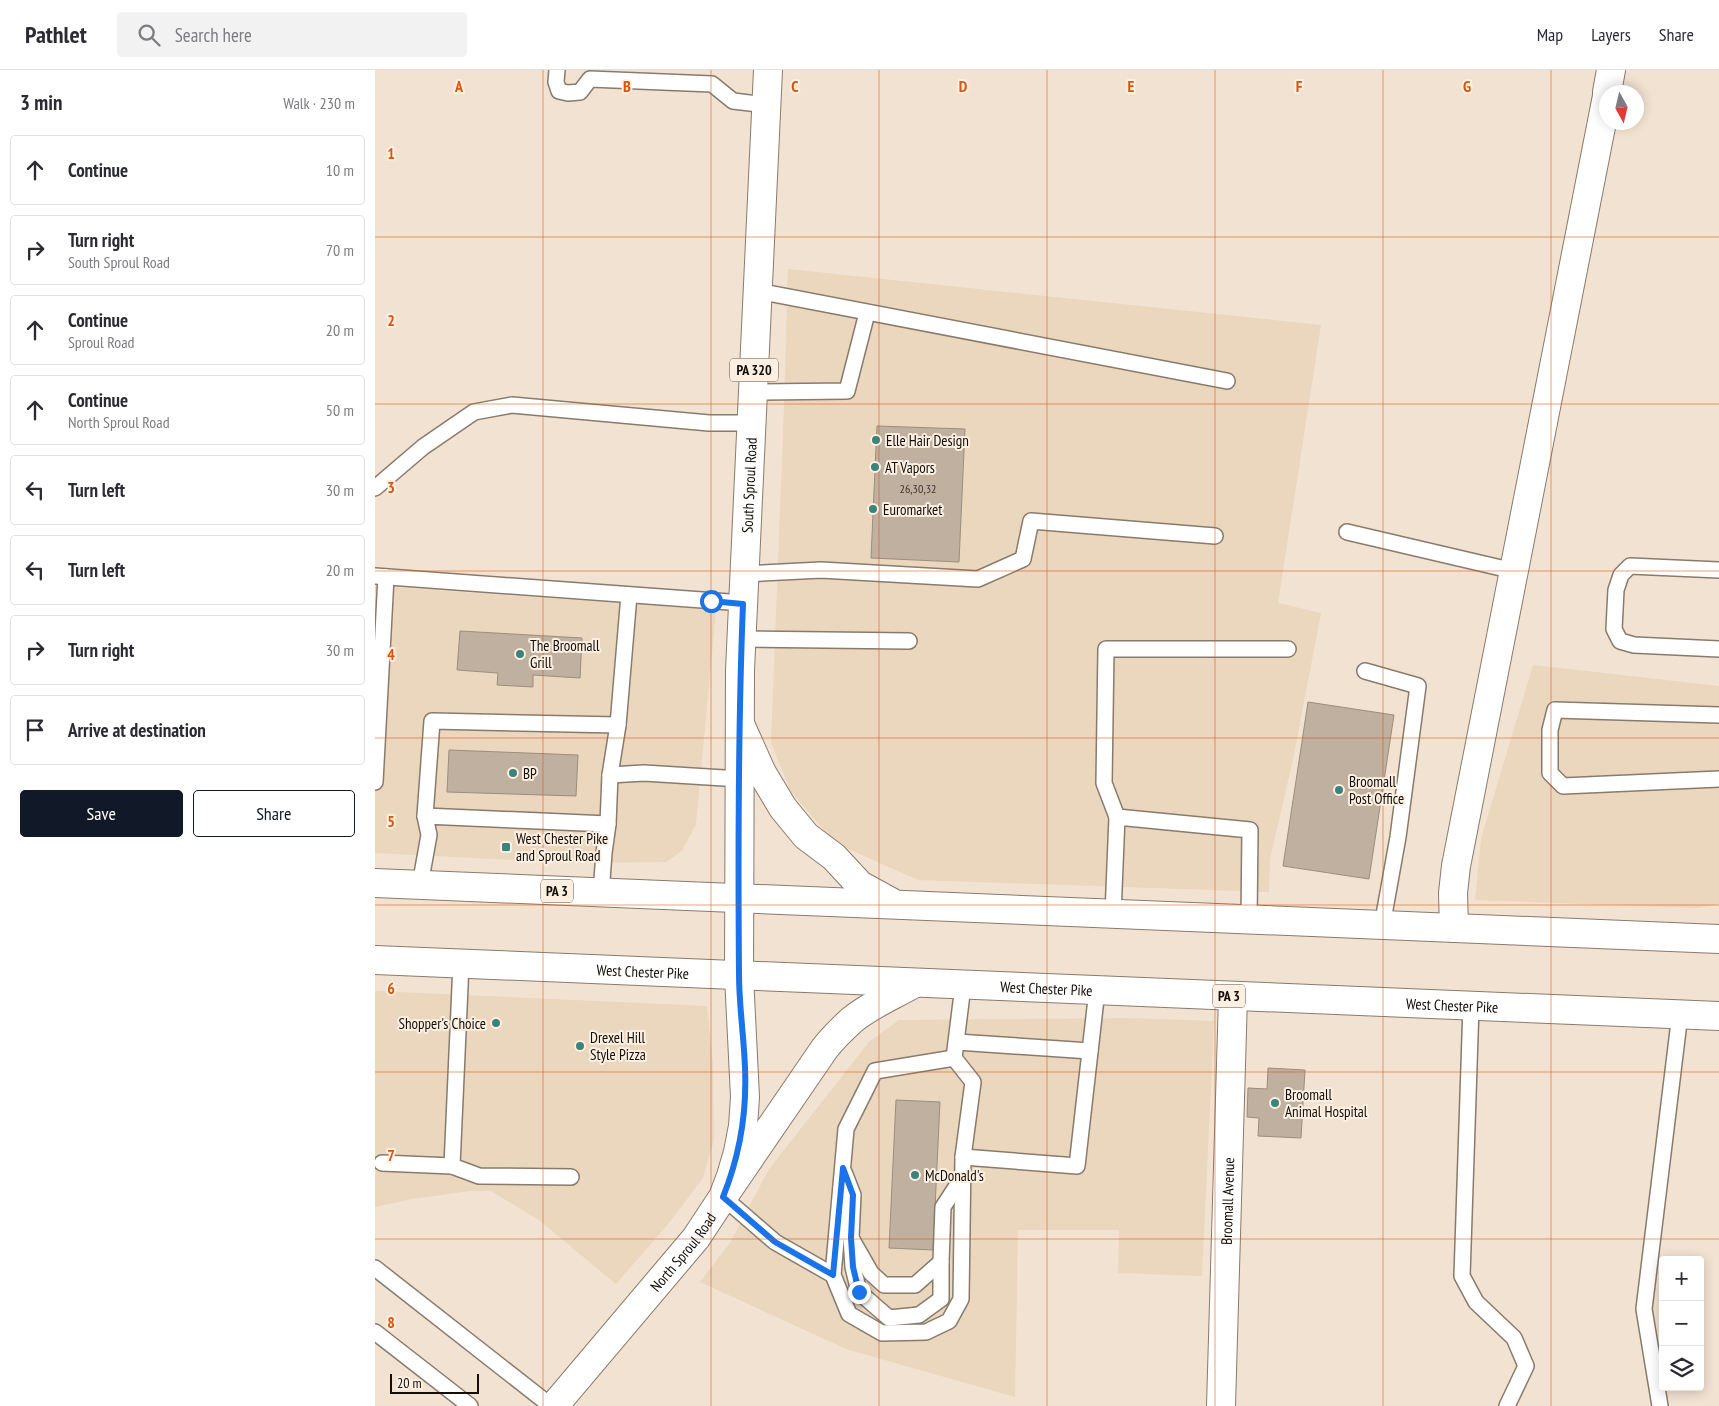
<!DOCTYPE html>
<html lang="en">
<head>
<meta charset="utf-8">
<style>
	body { margin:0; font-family:"PT Sans Narrow",sans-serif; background:#f2f2f3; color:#2b2b33 }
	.controls { position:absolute; right:15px; bottom:15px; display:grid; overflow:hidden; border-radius:5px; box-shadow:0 2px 12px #0003 }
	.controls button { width:45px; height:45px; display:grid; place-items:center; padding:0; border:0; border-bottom:1px solid #e1e1e2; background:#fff; color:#2b2b33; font:25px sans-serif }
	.compass { position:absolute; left:1224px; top:15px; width:45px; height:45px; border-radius:50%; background:#fff; box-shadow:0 2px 12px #0003; rotate:172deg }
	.scale { position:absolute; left:15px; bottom:12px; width:89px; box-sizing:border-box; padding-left:5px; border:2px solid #130e08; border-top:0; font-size:14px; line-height:18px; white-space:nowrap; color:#130e08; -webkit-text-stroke:4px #fdf0e2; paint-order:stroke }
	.stop { position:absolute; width:15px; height:15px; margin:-11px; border:4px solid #1a73e8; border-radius:50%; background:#fff }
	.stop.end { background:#1a73e8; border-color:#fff; box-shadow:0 1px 5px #0008 }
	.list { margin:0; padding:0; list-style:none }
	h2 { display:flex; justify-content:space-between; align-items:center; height:65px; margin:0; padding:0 20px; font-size:21px }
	h2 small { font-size:16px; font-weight:400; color:#7c7c81 }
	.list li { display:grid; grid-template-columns:32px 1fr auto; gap:15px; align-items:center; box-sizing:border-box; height:70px; margin:0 10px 10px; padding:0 10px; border:1px solid #e1e1e2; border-radius:5px }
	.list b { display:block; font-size:19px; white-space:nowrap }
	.list p { margin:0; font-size:16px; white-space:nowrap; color:#7c7c81 }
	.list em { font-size:16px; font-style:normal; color:#7c7c81 }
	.actions { display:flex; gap:10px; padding:15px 20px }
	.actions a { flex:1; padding:11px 0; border:1px solid #111827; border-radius:5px; text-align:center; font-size:18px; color:#111827 }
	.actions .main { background:#111827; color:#fff }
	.icon { flex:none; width:28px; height:28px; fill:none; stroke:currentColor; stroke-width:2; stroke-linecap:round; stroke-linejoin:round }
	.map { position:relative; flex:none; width:1344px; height:1336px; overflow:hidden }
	header { display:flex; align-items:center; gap:30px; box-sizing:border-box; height:70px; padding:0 25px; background:#fff; border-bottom:1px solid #e1e1e2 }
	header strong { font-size:24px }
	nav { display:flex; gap:28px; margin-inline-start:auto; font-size:18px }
	.search { width:350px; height:45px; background:#f2f2f3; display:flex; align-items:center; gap:12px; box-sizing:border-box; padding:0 18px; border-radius:5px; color:#7c7c81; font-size:19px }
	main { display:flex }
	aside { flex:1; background:#fff }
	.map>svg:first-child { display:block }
	.built { fill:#ebd6be }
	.building { fill:#bfb09f; stroke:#9c8e7d }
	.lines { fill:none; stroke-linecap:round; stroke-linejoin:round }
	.lane-casing { stroke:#897b6b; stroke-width:18 }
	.street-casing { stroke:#897b6b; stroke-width:30 }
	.secondary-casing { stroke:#897b6b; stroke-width:30 }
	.primary-casing { stroke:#897b6b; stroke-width:30 }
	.highway-casing { stroke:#897b6b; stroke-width:30 }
	.lane { stroke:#fff; stroke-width:15 }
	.street { stroke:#fff; stroke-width:28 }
	.secondary { stroke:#fff; stroke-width:28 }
	.primary { stroke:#fff; stroke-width:28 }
	.highway { stroke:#fff; stroke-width:28 }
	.route { stroke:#1a73e8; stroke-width:6 }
	.grid { fill:none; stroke:#dd550c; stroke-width:1; stroke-opacity:0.55 }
	.poi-dot { fill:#3c837b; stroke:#fdf0e2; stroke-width:2 }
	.labels { text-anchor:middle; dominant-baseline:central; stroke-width:4; stroke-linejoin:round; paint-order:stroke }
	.number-label { font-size:12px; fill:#3e362e }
	.shield { fill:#fdf0e2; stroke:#595249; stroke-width:1 }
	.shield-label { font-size:14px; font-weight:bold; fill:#130e08 }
	.poi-label { font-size:15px; fill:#130e08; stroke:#fdf0e2; text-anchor:start }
	.street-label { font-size:15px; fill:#130e08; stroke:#fdf0e2 }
	.grid-label { font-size:16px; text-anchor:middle; font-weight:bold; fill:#dd550c; stroke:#fdf0e2; stroke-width:4; stroke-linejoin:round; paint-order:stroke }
</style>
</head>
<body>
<header>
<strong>Pathlet</strong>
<div class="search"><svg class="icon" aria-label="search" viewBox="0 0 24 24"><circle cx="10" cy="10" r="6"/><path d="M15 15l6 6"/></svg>Search here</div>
<nav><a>Map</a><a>Layers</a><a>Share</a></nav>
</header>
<main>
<aside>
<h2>3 min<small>Walk · 230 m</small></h2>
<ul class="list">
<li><svg class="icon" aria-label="ahead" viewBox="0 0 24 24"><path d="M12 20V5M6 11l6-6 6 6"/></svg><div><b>Continue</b></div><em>10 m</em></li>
<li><svg class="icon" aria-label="right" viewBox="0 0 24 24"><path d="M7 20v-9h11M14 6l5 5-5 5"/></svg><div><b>Turn right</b><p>South Sproul Road</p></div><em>70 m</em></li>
<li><svg class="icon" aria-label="ahead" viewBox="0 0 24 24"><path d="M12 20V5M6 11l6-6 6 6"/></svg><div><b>Continue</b><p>Sproul Road</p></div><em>20 m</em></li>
<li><svg class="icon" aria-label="ahead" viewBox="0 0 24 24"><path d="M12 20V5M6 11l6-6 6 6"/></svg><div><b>Continue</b><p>North Sproul Road</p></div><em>50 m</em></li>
<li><svg class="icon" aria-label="left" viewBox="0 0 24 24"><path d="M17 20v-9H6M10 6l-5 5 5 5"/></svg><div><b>Turn left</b></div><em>30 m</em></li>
<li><svg class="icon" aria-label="left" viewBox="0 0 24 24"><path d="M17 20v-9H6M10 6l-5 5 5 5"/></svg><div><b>Turn left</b></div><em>20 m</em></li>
<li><svg class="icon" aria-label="right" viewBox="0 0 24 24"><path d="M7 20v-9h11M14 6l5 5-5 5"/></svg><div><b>Turn right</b></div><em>30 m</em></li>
<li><svg class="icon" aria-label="arrive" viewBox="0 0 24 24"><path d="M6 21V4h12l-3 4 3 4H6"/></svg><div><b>Arrive at destination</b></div></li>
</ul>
<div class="actions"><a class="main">Save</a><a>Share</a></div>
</aside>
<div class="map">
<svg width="1344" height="1336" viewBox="0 0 1344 1336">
	<rect width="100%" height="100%" fill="#f2e2d1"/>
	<g class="built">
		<path d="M413,199l533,56 -43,278 43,10 -28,146 -23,100 -1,33 -351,-12 -83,-37 -44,-51 -20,-49 13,-335z"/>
		<path d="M0,516l341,24 -20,214 -14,27 -16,11 -93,1 -198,-10z"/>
		<path d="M1158,595l186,21v218l-22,4 -222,-8 6,-61z"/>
		<path d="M0,921l332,15 6,57 1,77 -11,38 -34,45 -53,61 -77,-64 -48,-29h-21l-58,8 -37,8z"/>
		<path d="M753,948l86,3 -12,255 -84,-3 1,-43h-101l-3,167 -169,-48 -146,-67 30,-39 39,-74 100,-127 30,-22z"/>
	</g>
	<g class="building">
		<path d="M502,356l88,3 -6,133 -88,-4z"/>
		<path d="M85,561l122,7 -2,40 -47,-3v12l-36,-2 1,-12 -41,-3z"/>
		<path d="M933,632l86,13 -25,164 -86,-13z"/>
		<path d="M74,680l129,5 -2,41 -129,-4z"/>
		<path d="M893,998l37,2 -4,68 -43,-2 1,-18 -12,-1 1,-29 19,1z"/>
		<path d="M521,1030l44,2 -7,148 -44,-2z"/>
	</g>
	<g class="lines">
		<defs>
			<g id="lane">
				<path d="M182,0l-1,12 3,9 9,2 12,-1 10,-13 122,5 21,17 33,4"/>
				<path d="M382,221l470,90"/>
				<path d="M378,322l94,-1 20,-78"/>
				<path d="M0,418l48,-41 51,-35 38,-7 197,18h42"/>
				<path d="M972,462l167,39"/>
				<path d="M1344,500l-89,-4 -9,9 -5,15 -2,39 6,12 14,4 85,4"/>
				<path d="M369,504l77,-4 157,9 45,-20 8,-38 184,15"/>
				<path d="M0,506l368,27"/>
				<path d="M254,525l-11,130 -8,50 34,-2 96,6"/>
				<path d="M367,569l167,2"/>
				<path d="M990,601l53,15 -20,151 -16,89"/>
				<path d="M1344,645l-164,-5 -5,20v43l13,13 156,-7"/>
				<path d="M0,712l11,-205"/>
				<path d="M50,746l7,-95 186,4"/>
				<path d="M742,747l-13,-34 2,-134h182"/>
				<path d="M233,754l2,-49"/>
				<path d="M45,815l9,-50 -4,-19 183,8 -4,29 -3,40"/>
				<path d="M738,844l4,-97 133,13 -1,90"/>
				<path d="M86,894l-9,202 27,10 92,1"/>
				<path d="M588,916l-9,72 19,24 -10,75 114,9 20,-176"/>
				<path d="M1096,936l-9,270 14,26 38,36 12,28 -19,40"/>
				<path d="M582,972l133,9"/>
				<path d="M579,988l-79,13 -29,58 -13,146 16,39 33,19 44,-1 23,-11 12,-22 2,-142"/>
				<path d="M7,1093l70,3"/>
				<path d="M469,1102l9,23 -2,43 20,35 13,12h31l26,-23"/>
				<path d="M348,1127l52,45 58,33"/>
				<path d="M476,1168l2,29 6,25 30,26 30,-3 22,-16v-37l2,-55 19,-29"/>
				<path d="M0,1198l176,138"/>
				<path d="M0,1262l95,74"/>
				<path d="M1285,1336l-16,-97 36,-295"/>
			</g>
			<g id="street">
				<path d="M1232,22l4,-22"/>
				<path d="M1079,858l-1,-35 3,-27 151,-770"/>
				<path id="s1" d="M846,1336l12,-410"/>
			</g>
			<g id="secondary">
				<path id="s2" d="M179,1336l142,-168 27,-41 8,-21 7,-24 5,-26 2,-29 -6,-121"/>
			</g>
			<g id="primary">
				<path id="s3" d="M364,906l1,-306 28,-600"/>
			</g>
			<g id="highway">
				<path d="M365,654l22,49 21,35 23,28 28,21 26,28 31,17"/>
				<path d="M0,813l1344,56"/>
				<path id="s4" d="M0,890l1344,56"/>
				<path d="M348,1127l102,-149c8,-10 17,-19 27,-28 18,-15 42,-25 63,-37"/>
			</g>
		</defs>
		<use href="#lane" class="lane-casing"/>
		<use href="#street" class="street-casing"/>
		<use href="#secondary" class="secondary-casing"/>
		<use href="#primary" class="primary-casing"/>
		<use href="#highway" class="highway-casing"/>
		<use href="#lane" class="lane"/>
		<use href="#street" class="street"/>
		<use href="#secondary" class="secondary"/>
		<use href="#primary" class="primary"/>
		<use href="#highway" class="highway"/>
	</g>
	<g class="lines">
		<path class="route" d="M336,531l32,3c-5,123 -5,247 -4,370 0,32 5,63 6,94 2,45 -5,87 -22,129l52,45 58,33 10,-107 10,27 -2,43 2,29 6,25"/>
	</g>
	<path class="grid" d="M168,0v1336M336,0v1336M504,0v1336M672,0v1336M840,0v1336M1008,0v1336M1176,0v1336M0,167h1344M0,334h1344M0,501h1344M0,668h1344M0,835h1344M0,1002h1344M0,1169h1344"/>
	<g class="poi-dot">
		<circle cx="501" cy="370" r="5"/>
		<circle cx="500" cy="397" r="5"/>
		<circle cx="498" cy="439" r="5"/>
		<circle cx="145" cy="584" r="5"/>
		<circle cx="138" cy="703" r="5"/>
		<circle cx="964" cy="720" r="5"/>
		<rect x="126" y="772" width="10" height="10" rx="2.5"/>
		<circle cx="121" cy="953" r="5"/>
		<circle cx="205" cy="976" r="5"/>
		<circle cx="900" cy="1033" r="5"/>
		<circle cx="540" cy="1105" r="5"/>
	</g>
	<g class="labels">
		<g class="number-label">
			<text x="543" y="418">26,30,32</text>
		</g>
		<g class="shield">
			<rect x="355" y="288.5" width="48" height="23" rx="4"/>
			<rect x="166" y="809.5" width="32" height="23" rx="4"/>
			<rect x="838" y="914.5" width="32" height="23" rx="4"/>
		</g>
		<g class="shield-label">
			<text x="379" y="300">PA 320</text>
			<text x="182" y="821">PA 3</text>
			<text x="854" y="926">PA 3</text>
		</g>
		<g class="poi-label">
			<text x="511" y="370">Elle Hair Design</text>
			<text x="510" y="397">AT Vapors</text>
			<text x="508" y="439">Euromarket</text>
			<text x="155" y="575">The Broomall<tspan x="155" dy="17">Grill</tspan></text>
			<text x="148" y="703">BP</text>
			<text x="974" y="711">Broomall<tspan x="974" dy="17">Post Office</tspan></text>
			<text x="141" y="768">West Chester Pike<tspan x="141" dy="17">and Sproul Road</tspan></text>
			<text x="111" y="953" text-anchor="end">Shopper's Choice</text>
			<text x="215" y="967">Drexel Hill<tspan x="215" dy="17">Style Pizza</tspan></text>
			<text x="910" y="1024">Broomall<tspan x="910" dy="17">Animal Hospital</tspan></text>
			<text x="550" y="1105">McDonald's</text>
		</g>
		<g class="street-label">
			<text stroke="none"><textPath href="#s3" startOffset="491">South Sproul Road</textPath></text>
			<text stroke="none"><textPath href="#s4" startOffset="268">West Chester Pike</textPath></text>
			<text stroke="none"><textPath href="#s4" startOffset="672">West Chester Pike</textPath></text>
			<text stroke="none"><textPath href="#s4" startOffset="1078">West Chester Pike</textPath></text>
			<text stroke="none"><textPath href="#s1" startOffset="205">Broomall Avenue</textPath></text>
			<text stroke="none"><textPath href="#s2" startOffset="201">North Sproul Road</textPath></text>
		</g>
	</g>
	<g class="grid-label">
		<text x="84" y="22">A</text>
		<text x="252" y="22">B</text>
		<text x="420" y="22">C</text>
		<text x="588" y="22">D</text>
		<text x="756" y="22">E</text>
		<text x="924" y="22">F</text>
		<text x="1092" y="22">G</text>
		<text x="16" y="89">1</text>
		<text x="16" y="256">2</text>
		<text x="16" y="423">3</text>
		<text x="16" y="590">4</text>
		<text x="16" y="757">5</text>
		<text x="16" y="924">6</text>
		<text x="16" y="1091">7</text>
		<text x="16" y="1258">8</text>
	</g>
</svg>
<div class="controls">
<button>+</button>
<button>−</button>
<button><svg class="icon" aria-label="layers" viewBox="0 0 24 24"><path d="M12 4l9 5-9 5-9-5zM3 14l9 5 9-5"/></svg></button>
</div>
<svg class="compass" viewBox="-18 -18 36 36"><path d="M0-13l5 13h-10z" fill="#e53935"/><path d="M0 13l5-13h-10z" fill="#7c7c81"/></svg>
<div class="scale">20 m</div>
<div class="stop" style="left:336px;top:531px"></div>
<div class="stop end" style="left:484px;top:1222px"></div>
</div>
</main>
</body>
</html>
